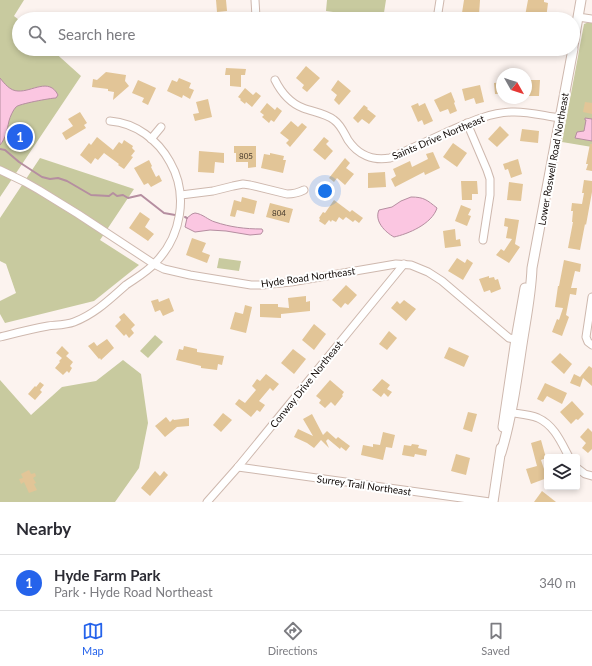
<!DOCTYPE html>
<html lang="en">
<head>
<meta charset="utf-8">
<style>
	body { margin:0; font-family:Lato,sans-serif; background:#f7f7f7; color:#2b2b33 }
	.controls { position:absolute; right:12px; bottom:12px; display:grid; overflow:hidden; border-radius:4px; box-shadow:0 2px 6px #0003 }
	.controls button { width:36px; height:36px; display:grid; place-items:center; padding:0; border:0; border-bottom:1px solid #e1e1e2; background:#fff; color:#2b2b33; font:20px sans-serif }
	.compass { position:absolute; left:496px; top:68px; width:36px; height:36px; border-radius:50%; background:#fff; box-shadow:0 2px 6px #0003; rotate:129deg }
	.you { position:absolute; left:325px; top:191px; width:14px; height:14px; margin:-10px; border:3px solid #fff; border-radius:50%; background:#1a73e8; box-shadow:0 0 0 6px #1a73e833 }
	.badge { display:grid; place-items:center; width:26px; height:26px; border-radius:50%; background:#2563eb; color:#fff; font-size:13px; font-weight:700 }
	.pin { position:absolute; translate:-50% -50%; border:2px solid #fff; box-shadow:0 1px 4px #0006 }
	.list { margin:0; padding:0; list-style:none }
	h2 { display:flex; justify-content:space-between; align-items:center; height:52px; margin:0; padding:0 16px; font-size:17px }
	h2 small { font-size:13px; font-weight:400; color:#7c7c81 }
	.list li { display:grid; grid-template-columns:26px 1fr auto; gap:12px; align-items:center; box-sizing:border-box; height:56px; padding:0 16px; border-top:1px solid #e1e1e2 }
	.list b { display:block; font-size:15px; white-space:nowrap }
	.list p { margin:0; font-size:13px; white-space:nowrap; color:#7c7c81 }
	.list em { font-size:13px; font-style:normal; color:#7c7c81 }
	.icon { flex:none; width:22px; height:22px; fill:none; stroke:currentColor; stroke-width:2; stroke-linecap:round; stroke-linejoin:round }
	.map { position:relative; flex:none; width:592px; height:502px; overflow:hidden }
	.search { position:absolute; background:#fff; box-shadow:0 2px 6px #0003; left:12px; right:12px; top:12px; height:44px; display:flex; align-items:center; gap:10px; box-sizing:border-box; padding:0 14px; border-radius:22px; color:#7c7c81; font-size:15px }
	.sheet { height:108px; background:#fff }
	nav { display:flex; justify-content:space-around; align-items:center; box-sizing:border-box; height:56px; border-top:1px solid #e1e1e2; background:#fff; font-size:11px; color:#7c7c81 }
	nav a { display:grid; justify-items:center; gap:2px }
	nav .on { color:#2563eb }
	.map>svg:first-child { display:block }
	.green { fill:#c8ca9f }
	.water { fill:#fbc6e1; stroke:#b58ea0 }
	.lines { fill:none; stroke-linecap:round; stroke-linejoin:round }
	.stream { stroke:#b58ea0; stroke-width:2 }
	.building { fill:#e2c597 }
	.minor-casing { stroke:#ceb8ae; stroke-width:9 }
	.tertiary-casing { stroke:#ceb8ae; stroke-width:11 }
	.minor { stroke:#fff; stroke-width:7 }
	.tertiary { stroke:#fff; stroke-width:9 }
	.labels { text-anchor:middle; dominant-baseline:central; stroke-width:4; stroke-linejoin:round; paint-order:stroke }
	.number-label { font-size:8px; fill:#45392b }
	.street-label { font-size:10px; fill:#110a07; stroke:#fff }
</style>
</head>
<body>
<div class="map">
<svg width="592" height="502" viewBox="0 0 592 502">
	<rect width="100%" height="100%" fill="#fcf3ef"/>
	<g class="green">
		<path d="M0,0h24l-10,16 5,4v29h32l30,27 -81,121z"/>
		<path d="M327,0h59l-3,19 -57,-8z"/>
		<path d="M589,22l3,1v124l-30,-5 22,-118z"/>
		<path d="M40,158l94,31 -34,51 39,25 -45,36 -89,22 -5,-9v-13l16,-8 -10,-29 -6,-3v-43z"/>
		<path d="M219,258l22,3 -2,10 -22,-3z"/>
		<path d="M155,335l8,7 -15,16 -8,-7z"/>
		<path d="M123,360l18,14 7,49 -9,45 -24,34h-115v-122l31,35 31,-28 34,-6z"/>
	</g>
	<g class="water">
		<path d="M0,78c4,5 10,13 18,13 14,1 31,-14 40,4l-2,3c-5,0 -38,6 -40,9 -3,3 -6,10 -7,14 -2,9 -3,17 -9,24z"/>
		<path d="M585,118l7,1v22l-17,-3 2,-6 7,-1 2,-11h-1z"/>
		<path d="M411,197c13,0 16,3 26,11 -5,16 -29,26 -43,29 -9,-5 -20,-16 -15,-27l13,-3 9,-6z"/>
		<path d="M195,213c8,1 13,7 20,9 15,5 30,7 47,7l1,2 -2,3 -11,1 -24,-4 -16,-1 -15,2 -10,-5 2,-9 5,-4z"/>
	</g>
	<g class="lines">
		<g class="stream">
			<path d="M0,149l5,1 14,12 23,15 8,2 8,-1 9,3 24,14 18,1 4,-3 4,3 6,-1 5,3 13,-3 23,18 11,2"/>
			<path d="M185,217l2,1"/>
		</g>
	</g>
	<g class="building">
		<path d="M216,0h10l1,11 -10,1z"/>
		<path d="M464,0h16l-1,15 -17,-2z"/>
		<path d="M528,0h16v2l4,1 -2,16 -21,-3z"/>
		<path d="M306,66l14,12 -13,14 -5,-4 2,-3 -8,-7z"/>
		<path d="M226,68l20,1 -1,6h-4v12l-11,-1v-11h-5z"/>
		<path d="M106,72l20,3 -1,6 4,5 -16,14 1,-8 -6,-1v-2l-16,-2 1,-8 4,1z"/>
		<path d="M179,78l12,5 -2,5 5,2 -4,9 -7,-4 -1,3 -15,-7 5,-11 5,2z"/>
		<path d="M138,80l18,8 -8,17 -6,-3 2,-4 -12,-5z"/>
		<path d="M338,80l13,11 -12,14 -5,-5 3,-5 -6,-5z"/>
		<path d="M526,80h14l-1,16h-10v-3l-3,-1z"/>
		<path d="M502,82v12h-7l-1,-11z"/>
		<path d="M480,85l4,17 -8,2 -2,-6 -9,3 -3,-12z"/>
		<path d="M245,88l8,7 3,-3 5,4 -9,11 -6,-5 -1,2 -5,-4 1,-1 -3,-2z"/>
		<path d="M451,92l4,10 -1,1 3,8 -7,3 -2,-5 -8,3 -6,-12z"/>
		<path d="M208,99l4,18 -17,4 -2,-7 6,-1 -3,-11z"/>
		<path d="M585,102l7,1v11l-9,-2z"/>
		<path d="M267,103l8,7 2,-3 5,4 -8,11 -3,-2 -2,3 -7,-6 2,-2 -4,-3z"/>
		<path d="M418,103l1,3 6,-3 8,18 -9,4 -2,-5 -4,2 -7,-16z"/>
		<path d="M364,105l4,3 -1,1 9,7 -7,8 -7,-5 -4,4 -5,-5z"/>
		<path d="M80,112l7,11 -3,2 2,3 -20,12 -4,-7 11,-7 -5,-7z"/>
		<path d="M291,121l7,6 4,-4 5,4 -17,20 -4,-4 3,-3 -9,-7z"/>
		<path d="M500,126l9,9 -12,12 -9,-8z"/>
		<path d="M522,129l17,2 -1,12 -18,-2z"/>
		<path d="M97,137l16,13 6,-8 3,2 2,-4 9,6 -1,2 3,3 -4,5 2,1 -9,12 -6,-4 1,-1 -15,-11 -6,7 -3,-2 -4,6 -11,-9 9,-12 2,2z"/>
		<path d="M324,137l5,4 -3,3 7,7 -8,9 -12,-10z"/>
		<path d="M453,143l14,10 -10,14 -14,-10z"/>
		<path d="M590,144h2v27l-6,-1 2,-6h-2z"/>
		<path d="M234,146h22v21l-8,1v-6h-12v-9h-2z"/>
		<path d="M199,151l25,2v10l-9,-1 -1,11 -16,-1z"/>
		<path d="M433,152l7,16 -15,7 -1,-3 -29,15 -4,-8 5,-3 -3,-7 17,-8 2,6 16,-8 -2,-5z"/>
		<path d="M270,153l14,3 -1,4h3l-3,13 -22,-5 3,-14 6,1z"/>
		<path d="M345,158l5,5 -4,5 8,6 -9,11 -8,-7 -3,4 -5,-4z"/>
		<path d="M518,159l4,15 -11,4 -3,-9 -3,1 -2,-6z"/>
		<path d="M149,160l3,6 -1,1 5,10 3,-2 3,6 -11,6 -3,-4 -4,2 -10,-17z"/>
		<path d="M385,172l1,15 -18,1v-15z"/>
		<path d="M584,180l8,1v11l-6,33 -1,-1 -5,26 -12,-2 5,-26h-1l1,-11h-2l1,-8 10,1 2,-11h-2z"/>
		<path d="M461,181h16l1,13h-6v6h-10z"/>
		<path d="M509,182l14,2 -2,17 -14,-1z"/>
		<path d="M242,197l15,4 -3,13 -17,-4 -2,7 -5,-1 4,-16 7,2z"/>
		<path d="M334,200l16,12 2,-2 11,8 -4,5 -4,-3 -2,2 -7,-5 -3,3 -4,-3 -3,5 -4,-2 -1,2 -2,-2 -4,5 -6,-4 1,-2 -1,-1 4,-6 2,1z"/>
		<path d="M270,203l23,6 -4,14 -23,-6z"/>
		<path d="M461,205l10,4 -3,6 3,1 -4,10 -12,-5z"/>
		<path d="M140,212l10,7 -5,8 9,7 -6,7 -19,-13z"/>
		<path d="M505,218l14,2 -4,24 5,3 -11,16 -13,-8 5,-6 3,2 8,-12 -6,-1 2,-11 -4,-1z"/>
		<path d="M455,229l1,11 4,-1 1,7 -16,2 -2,-17z"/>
		<path d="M192,238l14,5 -4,9 8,3 -3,8 -21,-8z"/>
		<path d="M457,258l8,5 2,-4 6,4 -10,17 -15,-9z"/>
		<path d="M564,260l17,4 -1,8 -5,-1 -4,17h6l-1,7 -6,-1 -4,21 3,2 -7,19 -10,-4 5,-13 2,1 4,-12 -8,-1 3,-21h1z"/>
		<path d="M489,276v2l5,-1 1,3 3,-1 3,10 -10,4 -1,-3 -6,2 -5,-13z"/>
		<path d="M346,285l11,10 -9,10 -3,-2 -4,5 -9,-8z"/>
		<path d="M306,296v6l4,-1v10l-29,3v4l-21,-1v-13h18v3l11,1 -1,-10z"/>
		<path d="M169,298l5,13 -11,5 -3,-6 -5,2 -4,-11 7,-2 1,3z"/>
		<path d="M404,300l12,9 -10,12 -15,-13 6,-7 3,3z"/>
		<path d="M245,305l7,2 -6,26 -16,-4 5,-17 8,2z"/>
		<path d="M124,313l11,12 -4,4 3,4 -5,5 -3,-4 -2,2 -9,-10 6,-6 -2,-3z"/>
		<path d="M314,324l12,10 -12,16 -12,-10z"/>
		<path d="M389,331l8,7 -10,12 -8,-6z"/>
		<path d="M107,339l7,9 -13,12 -1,-2 -1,1 -11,-13 6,-4 3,4z"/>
		<path d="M62,346l7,7 -3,3 7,6 -3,4 2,2 -3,5 -2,-2 -4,4 -8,-7 5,-6 -1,-1 3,-3 -6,-5z"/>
		<path d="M184,346l13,3v3l27,4 -2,9 -4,-1 -1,6 -16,-2v-2l-25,-6 3,-11 4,1z"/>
		<path d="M449,347l20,9 -5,11 -20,-9z"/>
		<path d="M293,349l13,10 -12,15 -13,-11z"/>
		<path d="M560,353l12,11 -8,10 -13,-12z"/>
		<path d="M589,366l3,2v18l-9,-8 -3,9 -10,-4 4,-9 6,3z"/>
		<path d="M266,374l13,10 -6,7 -3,-3 -11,13 6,4 -5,7 -3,-2 -6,7 -16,-13 4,-5 6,4 11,-13 -4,-4 5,-7 3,2z"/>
		<path d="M382,379l8,6 -3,4 5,3 -4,5 -4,-4 -3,4 -9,-7z"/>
		<path d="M330,380l14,12 -2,3 1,1 -8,10 -4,-4 -6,6 -6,-5 2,-3 -5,-4z"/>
		<path d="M40,382l4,3 -4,5 2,2 -7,8 -7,-6 7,-8 1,1z"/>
		<path d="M545,383l22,10 -5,11 -15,-8 -4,6 -6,-3z"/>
		<path d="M572,401l12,13 -6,6 -2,-1 -5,5 -11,-12z"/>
		<path d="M468,412l9,2 -5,18 -9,-3z"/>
		<path d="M223,413l9,7 -11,12 -8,-7z"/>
		<path d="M312,414l11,21 4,-4 9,8 2,-2 12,9 -4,5 -5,-4 -1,2 -12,-10 -2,2 3,7 -8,-8 -7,8 -7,-5 -13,-6 4,-8 15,7 -10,-17z"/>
		<path d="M166,417l4,5 3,-3 1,1 15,-2v8l-12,1 -12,10 -10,-11z"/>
		<path d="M588,428l4,4v17l-4,4 -6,-5 4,-5 -6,-6z"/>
		<path d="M383,432l12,3 -3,13 -6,-1 -3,13 -22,-5 2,-10 10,2v-3l7,1z"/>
		<path d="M541,440l5,18 -5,2 6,18 -16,6 -5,-15 11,-3 -6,-23z"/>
		<path d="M412,444l7,1 -1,3 9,2 -1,6 -11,-2 -1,3 -12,-2 2,-10 7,1z"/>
		<path d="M456,454l14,4 -4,17 -15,-4z"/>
		<path d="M29,470l2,4 4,-1 1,3 -3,2 3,5 -2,1 3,6 -8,3 -5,-11 -3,2 -2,-5 4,-1 -2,-4z"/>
		<path d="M155,471l5,5 4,-5 4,4 -18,21 -9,-8z"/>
		<path d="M542,491l14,11h-22z"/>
	</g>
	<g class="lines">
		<defs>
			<g id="minor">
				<path d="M255,0l1,17"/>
				<path d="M578,17l14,2"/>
				<path d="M437,19l3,-19"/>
				<path d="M275,80c6,12 15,23 28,28 10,4 22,5 31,12 7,5 10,13 14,20 10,15 25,21 42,18 19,-9 38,-17 57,-26 21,-9 41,-19 64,-20 17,-1 33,4 49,6"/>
				<path d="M467,123l20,47 3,9v16l-7,45"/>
				<path d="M151,139l10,-12"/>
				<path d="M0,170l25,12 14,8 39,24 76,50 10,5 26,6 61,10h11l29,-3 105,-18 15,1 17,7 14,9 67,57 11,2"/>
				<path d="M181,195l32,-4 20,-5 10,-2 7,1 37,9c7,0 11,-1 17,-4"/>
				<path d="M592,297l-6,40 2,5 4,3"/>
				<path d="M0,337c16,-4 31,-8 48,-11 8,-1 18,-1 26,-4 21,-8 36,-23 52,-37 10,-7 21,-13 29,-22 26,-26 34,-68 15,-101 -12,-22 -34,-39 -60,-41"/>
				<path d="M507,412c10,2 21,2 31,6 16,7 23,24 31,39"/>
				<path d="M238,467l252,35"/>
				<path d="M577,468l8,6 7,2"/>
				<path d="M207,502l31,-35 166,-203"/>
			</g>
			<g id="tertiary">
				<path d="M573,46l8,-46"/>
				<path d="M503,427l13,-88 9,-51"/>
				<path d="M501,453c10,-33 15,-68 20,-102 4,-28 10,-55 11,-83l41,-219"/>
				<path d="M493,502l8,-54"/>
			</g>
		</defs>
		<use href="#minor" class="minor-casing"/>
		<use href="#tertiary" class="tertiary-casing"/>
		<use href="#minor" class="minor"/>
		<use href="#tertiary" class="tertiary"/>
	</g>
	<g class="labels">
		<g class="number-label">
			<text x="246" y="156">805</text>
			<text x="279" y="213">804</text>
		</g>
		<g class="street-label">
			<text transform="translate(438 137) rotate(-23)">Saints Drive Northeast</text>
			<text transform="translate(553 159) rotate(-80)">Lower Roswell Road Northeast</text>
			<text transform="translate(308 277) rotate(-8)">Hyde Road Northeast</text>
			<text transform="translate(306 384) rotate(-51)">Conway Drive Northeast</text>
			<text transform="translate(364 485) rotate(8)">Surrey Trail Northeast</text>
		</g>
	</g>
</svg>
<div class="controls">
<button><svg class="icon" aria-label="layers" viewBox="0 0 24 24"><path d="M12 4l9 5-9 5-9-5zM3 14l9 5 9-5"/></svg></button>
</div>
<svg class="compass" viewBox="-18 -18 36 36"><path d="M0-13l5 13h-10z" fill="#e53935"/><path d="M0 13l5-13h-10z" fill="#7c7c81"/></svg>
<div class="you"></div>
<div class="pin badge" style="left:20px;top:137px">1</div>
<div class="search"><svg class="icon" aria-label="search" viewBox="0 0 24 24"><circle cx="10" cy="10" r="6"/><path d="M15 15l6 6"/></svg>Search here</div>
</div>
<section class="sheet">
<h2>Nearby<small></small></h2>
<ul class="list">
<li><span class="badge">1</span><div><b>Hyde Farm Park</b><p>Park · Hyde Road Northeast</p></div><em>340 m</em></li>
</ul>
</section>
<nav>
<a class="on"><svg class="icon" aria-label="map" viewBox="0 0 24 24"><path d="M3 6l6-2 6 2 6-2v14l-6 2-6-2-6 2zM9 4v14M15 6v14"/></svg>Map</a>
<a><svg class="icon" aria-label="directions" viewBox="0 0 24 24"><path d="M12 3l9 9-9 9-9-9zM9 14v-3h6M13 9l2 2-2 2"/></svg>Directions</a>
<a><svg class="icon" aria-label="saved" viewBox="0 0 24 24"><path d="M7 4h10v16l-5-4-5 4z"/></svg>Saved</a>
</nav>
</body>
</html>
